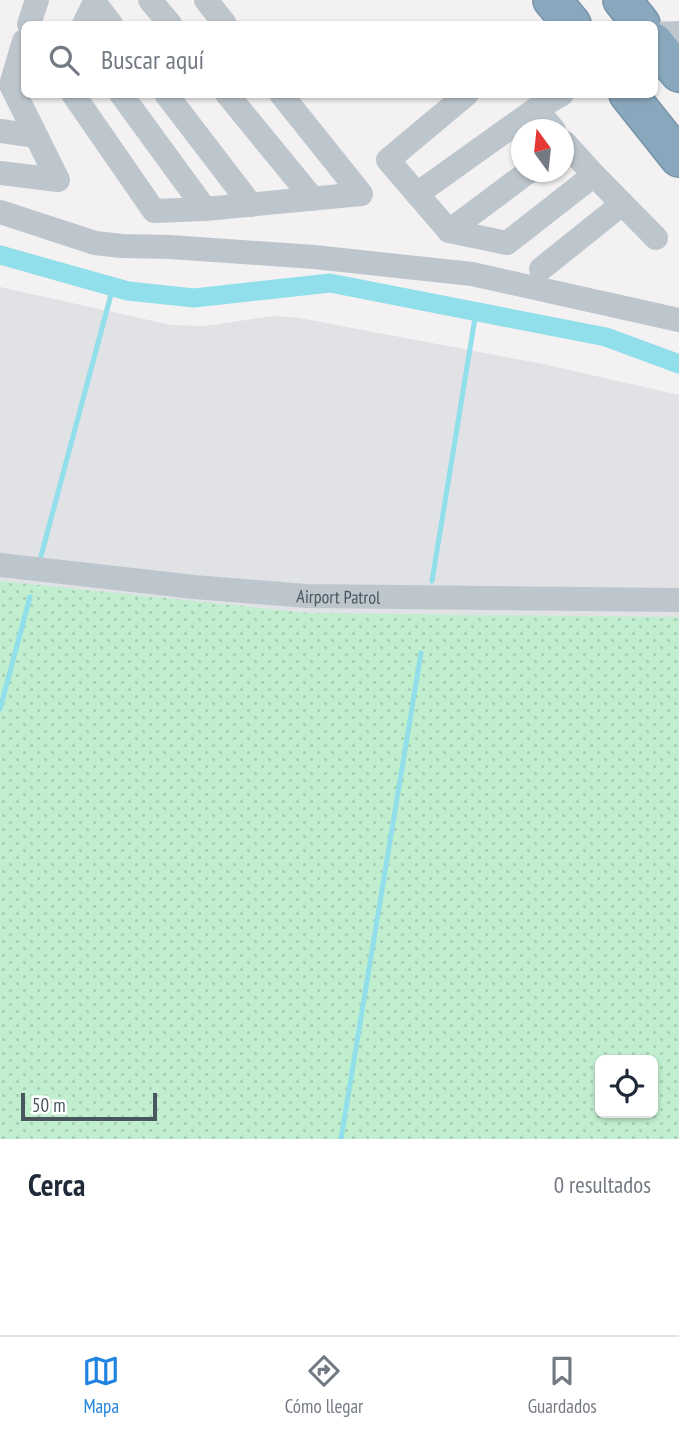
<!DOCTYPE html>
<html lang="es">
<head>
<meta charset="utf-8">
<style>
	body { margin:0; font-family:"PT Sans Narrow",sans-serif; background:#f6f6f7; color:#1f2937 }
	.controls { position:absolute; right:21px; bottom:21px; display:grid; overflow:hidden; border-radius:10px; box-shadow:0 2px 5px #0004 }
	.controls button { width:63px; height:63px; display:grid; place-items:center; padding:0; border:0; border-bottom:2px solid #e0e1e3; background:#fff; color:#1f2937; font:35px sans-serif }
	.compass { position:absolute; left:511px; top:119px; width:63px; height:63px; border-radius:50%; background:#fff; box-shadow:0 2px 5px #0004; rotate:345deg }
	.scale { position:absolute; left:21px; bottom:18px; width:136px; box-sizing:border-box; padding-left:7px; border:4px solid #49565e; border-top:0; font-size:19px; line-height:24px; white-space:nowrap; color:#49565e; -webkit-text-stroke:5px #fff; paint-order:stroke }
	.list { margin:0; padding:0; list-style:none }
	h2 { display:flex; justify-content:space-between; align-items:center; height:91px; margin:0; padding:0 28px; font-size:30px }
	h2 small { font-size:23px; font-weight:400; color:#747a83 }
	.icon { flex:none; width:38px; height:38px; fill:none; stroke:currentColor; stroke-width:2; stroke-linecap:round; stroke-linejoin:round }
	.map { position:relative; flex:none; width:679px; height:1139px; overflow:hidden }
	.search { position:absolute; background:#fff; box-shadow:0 2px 5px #0004; left:21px; right:21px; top:21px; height:77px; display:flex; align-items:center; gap:18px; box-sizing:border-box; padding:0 24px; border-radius:10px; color:#747a83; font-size:26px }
	.sheet { height:196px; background:#fff }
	nav { display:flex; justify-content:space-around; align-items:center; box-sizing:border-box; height:98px; border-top:2px solid #e0e1e3; background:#fff; font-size:19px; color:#747a83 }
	nav a { display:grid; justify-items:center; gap:4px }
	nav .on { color:#1f84df }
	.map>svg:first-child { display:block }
	.airport { fill:#e0e2e5; fill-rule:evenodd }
	.grass { fill:url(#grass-dots); fill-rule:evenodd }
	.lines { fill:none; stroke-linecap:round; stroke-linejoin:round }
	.stream { stroke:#90dfea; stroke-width:5 }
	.canal { stroke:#90dfea; stroke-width:19 }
	.highway-casing { stroke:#7593a9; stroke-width:40 }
	.minor { stroke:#bdc6cd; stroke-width:24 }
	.highway { stroke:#8aa8bd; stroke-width:37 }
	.labels { text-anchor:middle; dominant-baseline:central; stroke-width:7; stroke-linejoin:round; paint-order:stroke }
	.street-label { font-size:18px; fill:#49565e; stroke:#fff }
</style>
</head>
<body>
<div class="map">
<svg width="679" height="1139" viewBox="0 0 679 1139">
	<defs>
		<pattern id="grass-dots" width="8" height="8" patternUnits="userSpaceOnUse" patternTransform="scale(1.75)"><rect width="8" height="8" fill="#c1eecf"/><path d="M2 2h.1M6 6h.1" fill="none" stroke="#a7ceb4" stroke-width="1.8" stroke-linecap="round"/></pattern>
	</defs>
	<rect width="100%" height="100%" fill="#f3f1f1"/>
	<path class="airport" d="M0,287l171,38 34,1 68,-10 26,2 244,46 136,31v744h-679zM600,1060h53v53h-53z"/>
	<path class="grass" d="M0,581l308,32 371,4v522h-679zM600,1060h53v53h-53z"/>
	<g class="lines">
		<g class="stream">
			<path d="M41,556l72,-269"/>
			<path d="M432,581l44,-269"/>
			<path d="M0,709l30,-112"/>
			<path d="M341,1139l80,-486"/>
		</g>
		<path class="canal" d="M0,255l128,36 66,7 136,-15 276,54 73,27"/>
		<defs>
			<g id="highway">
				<path d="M552,0l20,24"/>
				<path d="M622,0l19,24"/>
				<path d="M654,42l25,31"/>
				<path d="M628,94l51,64"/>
			</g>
		</defs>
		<use href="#highway" class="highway-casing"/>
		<g class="minor">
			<path d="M150,0l20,24"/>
			<path d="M206,0l19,24"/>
			<path d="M95,3l16,21"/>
			<path d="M29,24l8,-24"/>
			<path d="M84,24l12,-24"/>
			<path d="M654,34l25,-1"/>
			<path d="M73,94l81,117 51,-2 156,-15 -80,-100"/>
			<path d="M121,94l84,115"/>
			<path d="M166,94l85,111"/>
			<path d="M227,94l86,105"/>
			<path d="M467,94l-79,66 61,71 79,-59"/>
			<path d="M536,109l26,-15"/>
			<path d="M0,131l36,5"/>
			<path d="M0,173l58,7 -47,-95 13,-44"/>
			<path d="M594,175l62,63"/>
			<path d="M417,194l119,-85 18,21"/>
			<path d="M0,212l95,31 27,3 48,1 144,10 158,17 207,46"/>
			<path d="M449,231l58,12 87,-68 -29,-32"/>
			<path d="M541,269l81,-65"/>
			<path id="s1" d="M0,565l194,22 112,9 373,4"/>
		</g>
		<use href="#highway" class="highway"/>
	</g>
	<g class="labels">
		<g class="street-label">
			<text stroke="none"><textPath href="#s1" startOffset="340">Airport Patrol</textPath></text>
		</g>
	</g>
</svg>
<div class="controls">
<button><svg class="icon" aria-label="locate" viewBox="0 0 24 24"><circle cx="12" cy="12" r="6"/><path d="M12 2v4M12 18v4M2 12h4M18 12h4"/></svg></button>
</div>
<svg class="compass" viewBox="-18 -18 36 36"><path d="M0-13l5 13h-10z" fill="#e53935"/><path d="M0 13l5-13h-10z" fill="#747a83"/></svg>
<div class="scale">50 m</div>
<div class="search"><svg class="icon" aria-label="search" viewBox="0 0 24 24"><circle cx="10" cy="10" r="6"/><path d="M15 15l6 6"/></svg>Buscar aquí</div>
</div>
<section class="sheet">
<h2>Cerca<small>0 resultados</small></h2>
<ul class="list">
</ul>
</section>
<nav>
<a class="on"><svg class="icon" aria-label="map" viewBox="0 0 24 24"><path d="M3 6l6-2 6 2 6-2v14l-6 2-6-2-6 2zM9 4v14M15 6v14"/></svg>Mapa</a>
<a><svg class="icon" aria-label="directions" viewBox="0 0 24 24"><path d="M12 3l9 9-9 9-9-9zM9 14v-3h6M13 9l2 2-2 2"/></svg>Cómo llegar</a>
<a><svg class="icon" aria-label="saved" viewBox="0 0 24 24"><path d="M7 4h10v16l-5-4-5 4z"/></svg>Guardados</a>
</nav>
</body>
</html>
